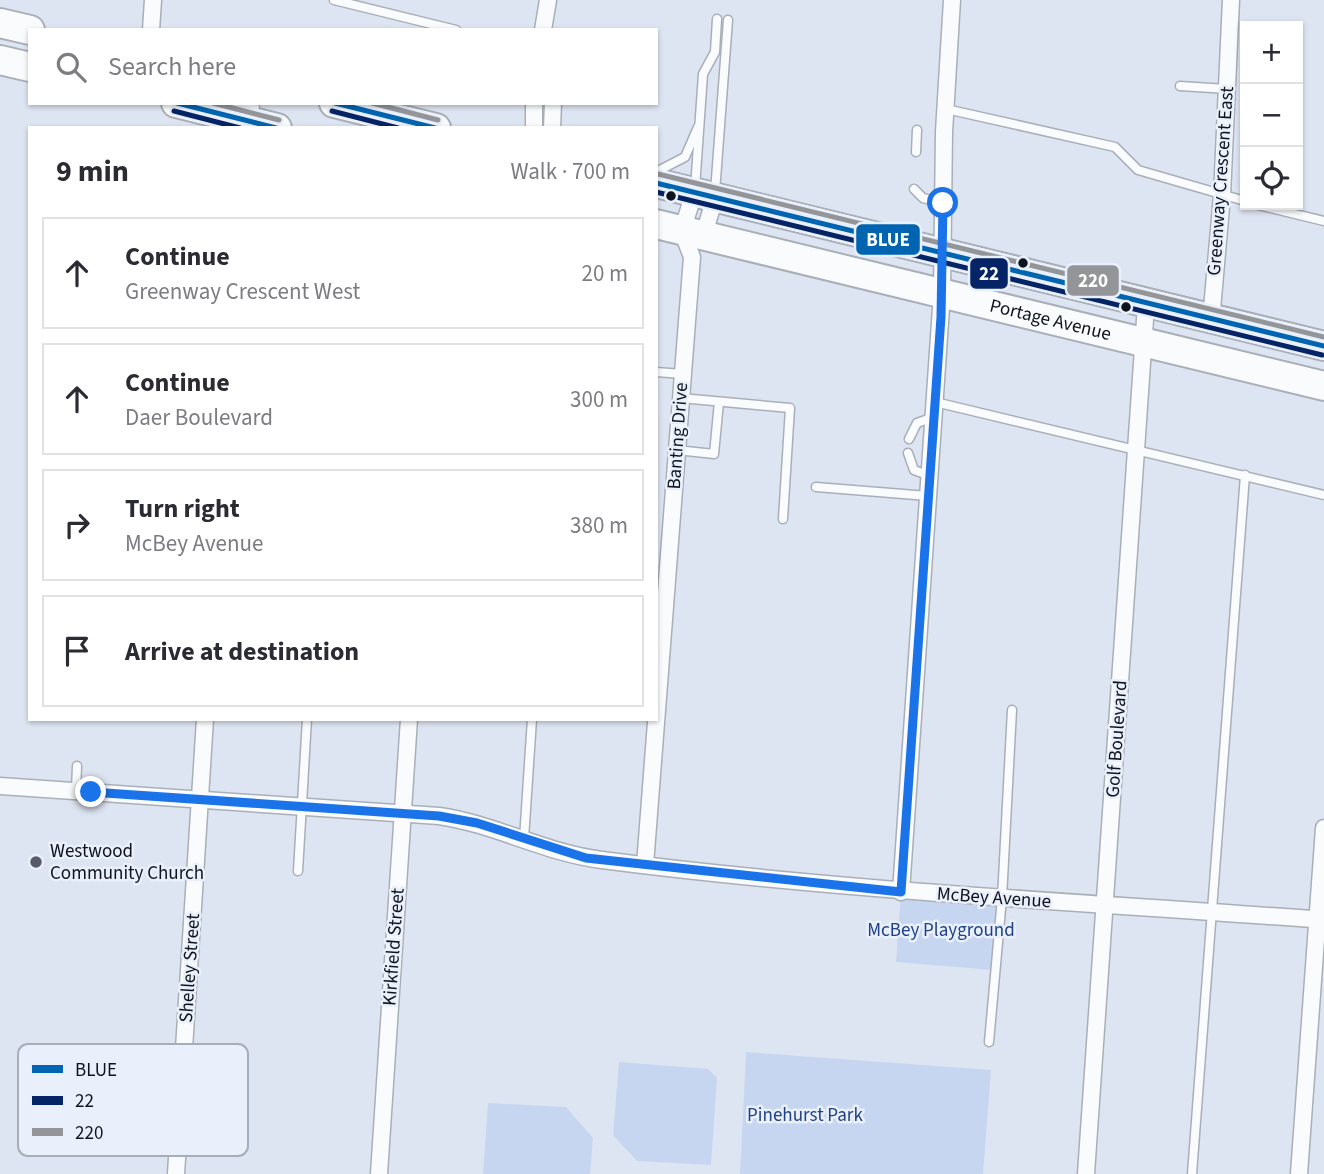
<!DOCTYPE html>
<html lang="en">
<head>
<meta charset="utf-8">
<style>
	body { margin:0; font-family:"Source Sans 3",sans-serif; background:#f2f2f3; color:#2b2b33 }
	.controls { position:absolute; right:21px; top:21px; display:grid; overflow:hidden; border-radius:0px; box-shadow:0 2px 5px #0004 }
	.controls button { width:63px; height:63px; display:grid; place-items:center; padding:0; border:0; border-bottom:2px solid #e1e1e2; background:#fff; color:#2b2b33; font:35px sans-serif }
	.stop { position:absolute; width:21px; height:21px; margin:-16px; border:5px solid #1a73e8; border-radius:50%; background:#fff }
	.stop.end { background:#1a73e8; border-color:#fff; box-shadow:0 2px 7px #0008 }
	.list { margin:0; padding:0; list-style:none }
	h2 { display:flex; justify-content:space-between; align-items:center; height:91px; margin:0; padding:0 28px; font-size:30px }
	h2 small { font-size:23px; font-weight:400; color:#7c7c81 }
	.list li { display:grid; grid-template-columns:46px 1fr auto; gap:21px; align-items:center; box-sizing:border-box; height:112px; margin:0 14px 14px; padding:0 14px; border:2px solid #e1e1e2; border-radius:0px }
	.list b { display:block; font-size:26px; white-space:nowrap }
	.list p { margin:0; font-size:23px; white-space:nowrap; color:#7c7c81 }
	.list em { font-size:23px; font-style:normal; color:#7c7c81 }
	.icon { flex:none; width:38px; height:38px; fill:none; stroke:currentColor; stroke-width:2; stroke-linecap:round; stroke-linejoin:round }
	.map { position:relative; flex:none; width:1324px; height:1174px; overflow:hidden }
	.search { position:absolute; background:#fff; box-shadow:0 2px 5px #0004; left:28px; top:28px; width:630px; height:77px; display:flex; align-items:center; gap:18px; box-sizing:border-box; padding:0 24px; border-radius:0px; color:#7c7c81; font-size:26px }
	.panel { position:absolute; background:#fff; box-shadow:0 2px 5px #0004; left:28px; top:126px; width:630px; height:595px; border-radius:0px }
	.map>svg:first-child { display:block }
	.green { fill:#c7d6f0 }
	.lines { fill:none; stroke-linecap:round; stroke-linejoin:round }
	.lane-casing { stroke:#a9afb9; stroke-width:11 }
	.street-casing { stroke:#a9afb9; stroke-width:19 }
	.highway-casing { stroke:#a9afb9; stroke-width:32 }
	.lane { stroke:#fafbfd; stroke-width:8 }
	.street { stroke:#fafbfd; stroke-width:16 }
	.highway { stroke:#fafbfd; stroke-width:28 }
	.bus-1-casing { stroke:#e9f0fb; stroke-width:10 }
	.bus-2-casing { stroke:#e9f0fb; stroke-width:10 }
	.bus-3-casing { stroke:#e9f0fb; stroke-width:10 }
	.bus-1 { stroke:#0064b1; stroke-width:5 }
	.bus-2 { stroke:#052465; stroke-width:5 }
	.bus-3 { stroke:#939599; stroke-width:5 }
	.route { stroke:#1a73e8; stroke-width:9 }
	.bus-dot { fill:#0e131d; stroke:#e9f0fb; stroke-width:2.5 }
	.poi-dot { fill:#575c68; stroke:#e9f0fb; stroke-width:2.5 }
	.labels { text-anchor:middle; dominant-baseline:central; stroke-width:5; stroke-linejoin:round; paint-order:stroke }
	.street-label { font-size:19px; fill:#0e131d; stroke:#e9f0fb }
	.poi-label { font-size:19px; fill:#0e131d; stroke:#e9f0fb; text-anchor:start }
	.park-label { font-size:19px; fill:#1e4086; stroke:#e9f0fb }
	.key { fill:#e9f0fb; stroke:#a7aeb8; stroke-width:2 }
	.key-label { font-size:19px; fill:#0e131d }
	.line-badge { stroke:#e9f0fb; stroke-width:2.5 }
	.badge-label { font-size:19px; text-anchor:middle; font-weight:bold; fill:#fff }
</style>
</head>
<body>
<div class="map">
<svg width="1324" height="1174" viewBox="0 0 1324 1174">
	<rect width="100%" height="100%" fill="#dee5f2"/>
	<g class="green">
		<path d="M901,892l101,6 -10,72 -96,-8z"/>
		<path d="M746,1052l245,18 -8,104h-243z"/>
		<path d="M619,1062l89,7 9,9 -6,87 -74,-4 -24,-26z"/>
		<path d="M488,1103l78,4 27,31 -3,36h-107z"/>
	</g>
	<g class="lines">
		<defs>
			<g id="lane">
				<path d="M334,0l122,30"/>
				<path d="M1180,86l47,3"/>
				<path d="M946,109l169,38 23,23 107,31"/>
				<path d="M916,152l1,-22"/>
				<path d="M656,172l29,-15 13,-30"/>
				<path d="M695,188l8,-114 12,-22 2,-33"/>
				<path d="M914,189l9,9 20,5"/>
				<path d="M715,192l13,-172"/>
				<path d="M1258,205l66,16"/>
				<path d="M656,372l27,2"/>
				<path d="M681,398l109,10 -7,111"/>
				<path d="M935,402l389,93"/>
				<path d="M909,439l8,-16 17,-6"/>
				<path d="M677,450l37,4 5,-52"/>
				<path d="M908,453l6,17 16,6"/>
				<path d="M816,487l112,9"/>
				<path d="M76,791l1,-25"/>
				<path d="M524,839l8,-120"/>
				<path d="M298,871l9,-152"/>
				<path d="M989,1042l13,-144 10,-188"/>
				<path d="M1192,1174l53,-699"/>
			</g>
			<g id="street">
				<path d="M151,30l2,-30"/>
				<path d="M543,30l5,-30"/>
				<path d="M249,128l2,-25"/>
				<path d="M534,128v-25"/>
				<path d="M552,128l1,-25"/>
				<path d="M702,240l13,-42"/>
				<path d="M1211,321l11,-126 9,-195"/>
				<path d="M0,786l439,30c56,8 106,37 163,44 240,31 481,42 722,60"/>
				<path d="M645,865l47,-608 -10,-26 12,-38"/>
				<path d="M901,892l41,-599 2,-161 8,-132"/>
				<path d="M176,1174l29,-455"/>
				<path d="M379,1174l30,-455"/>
				<path d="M1086,1174l60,-869"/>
				<path d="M1299,1174l25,-346"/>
			</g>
			<g id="highway">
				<path d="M0,23l30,7"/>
				<path d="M0,60l30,7"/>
				<path d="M176,103l101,25"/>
				<path d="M334,103l102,25"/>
				<path d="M656,183l668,163"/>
				<path id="s1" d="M656,224l668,162"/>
			</g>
		</defs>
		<use href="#lane" class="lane-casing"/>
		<use href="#street" class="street-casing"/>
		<use href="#highway" class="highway-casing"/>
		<use href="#lane" class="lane"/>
		<use href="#street" class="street"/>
		<use href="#highway" class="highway"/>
		<defs>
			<g id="bus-1">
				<path d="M177,103l99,25"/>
				<path d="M335,103l100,25"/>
				<path d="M656,183l668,163"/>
			</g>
			<g id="bus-2">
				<path d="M174,111l66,17"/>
				<path d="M332,111l66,17"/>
				<path d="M656,192l666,163"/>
			</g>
			<g id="bus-3">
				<path d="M213,103l66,17"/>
				<path d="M372,103l66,17"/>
				<path d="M658,174l666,163"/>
			</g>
		</defs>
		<use href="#bus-1" class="bus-1-casing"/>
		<use href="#bus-2" class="bus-2-casing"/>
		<use href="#bus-3" class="bus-3-casing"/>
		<use href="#bus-1" class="bus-1"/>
		<use href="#bus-2" class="bus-2"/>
		<use href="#bus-3" class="bus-3"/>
	</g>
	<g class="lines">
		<path class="route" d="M91,792l348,24 38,7 109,35 315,34 40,-575 2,-114"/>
	</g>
	<g class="bus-dot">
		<circle cx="671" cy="196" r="6"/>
		<circle cx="1023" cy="263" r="6"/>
		<circle cx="1126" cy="307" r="6"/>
	</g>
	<circle class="poi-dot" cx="36" cy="862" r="7"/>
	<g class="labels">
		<g class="street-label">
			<text transform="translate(1221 181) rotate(-86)">Greenway Crescent East</text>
			<text stroke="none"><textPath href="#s1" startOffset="406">Portage Avenue</textPath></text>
			<text transform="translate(678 436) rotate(-86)">Banting Drive</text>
			<text transform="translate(1117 739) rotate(-86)">Golf Boulevard</text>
			<text transform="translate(994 898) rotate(4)">McBey Avenue</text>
			<text transform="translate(394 947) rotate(-86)">Kirkfield Street</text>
			<text transform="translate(190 968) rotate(-86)">Shelley Street</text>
		</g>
		<g class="poi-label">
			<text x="50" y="851">Westwood<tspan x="50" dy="22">Community Church</tspan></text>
		</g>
		<g class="park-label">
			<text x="941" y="930">McBey Playground</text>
			<text x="805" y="1115">Pinehurst Park</text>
		</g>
	</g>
	<rect x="18" y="1044" width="230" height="112" rx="10" class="key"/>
	<rect x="32" y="1065" width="31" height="8" fill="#0064b1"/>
	<rect x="32" y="1096" width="31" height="9" fill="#052465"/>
	<rect x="32" y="1128" width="31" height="8" fill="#939599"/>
	<g class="key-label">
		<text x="75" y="1076">BLUE</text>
		<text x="75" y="1107">22</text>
		<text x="75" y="1139">220</text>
	</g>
	<g class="line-badge">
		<rect x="855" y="223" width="66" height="33" rx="7" fill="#0064b1"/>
		<rect x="969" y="257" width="40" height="33" rx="7" fill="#052465"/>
		<rect x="1066" y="264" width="54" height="33" rx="7" fill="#939599"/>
	</g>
	<g class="badge-label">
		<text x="888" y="246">BLUE</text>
		<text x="989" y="280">22</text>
		<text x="1093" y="287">220</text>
	</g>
</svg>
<div class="controls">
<button>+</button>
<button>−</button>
<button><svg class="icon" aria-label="locate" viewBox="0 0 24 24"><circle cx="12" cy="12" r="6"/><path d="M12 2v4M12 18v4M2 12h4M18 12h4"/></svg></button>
</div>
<div class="stop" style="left:943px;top:203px"></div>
<div class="stop end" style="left:91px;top:792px"></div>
<div class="search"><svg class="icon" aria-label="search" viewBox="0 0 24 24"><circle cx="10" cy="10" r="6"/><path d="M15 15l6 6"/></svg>Search here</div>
<section class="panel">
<h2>9 min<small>Walk · 700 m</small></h2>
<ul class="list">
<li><svg class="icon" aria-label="ahead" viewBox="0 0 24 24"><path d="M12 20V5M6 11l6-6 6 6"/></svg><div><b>Continue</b><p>Greenway Crescent West</p></div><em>20 m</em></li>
<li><svg class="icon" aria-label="ahead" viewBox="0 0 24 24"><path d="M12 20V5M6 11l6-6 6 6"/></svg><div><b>Continue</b><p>Daer Boulevard</p></div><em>300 m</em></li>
<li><svg class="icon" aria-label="right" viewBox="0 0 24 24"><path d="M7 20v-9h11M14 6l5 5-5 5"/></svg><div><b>Turn right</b><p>McBey Avenue</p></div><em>380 m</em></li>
<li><svg class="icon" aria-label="arrive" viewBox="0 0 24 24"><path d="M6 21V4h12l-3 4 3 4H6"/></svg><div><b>Arrive at destination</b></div></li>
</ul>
</section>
</div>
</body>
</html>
